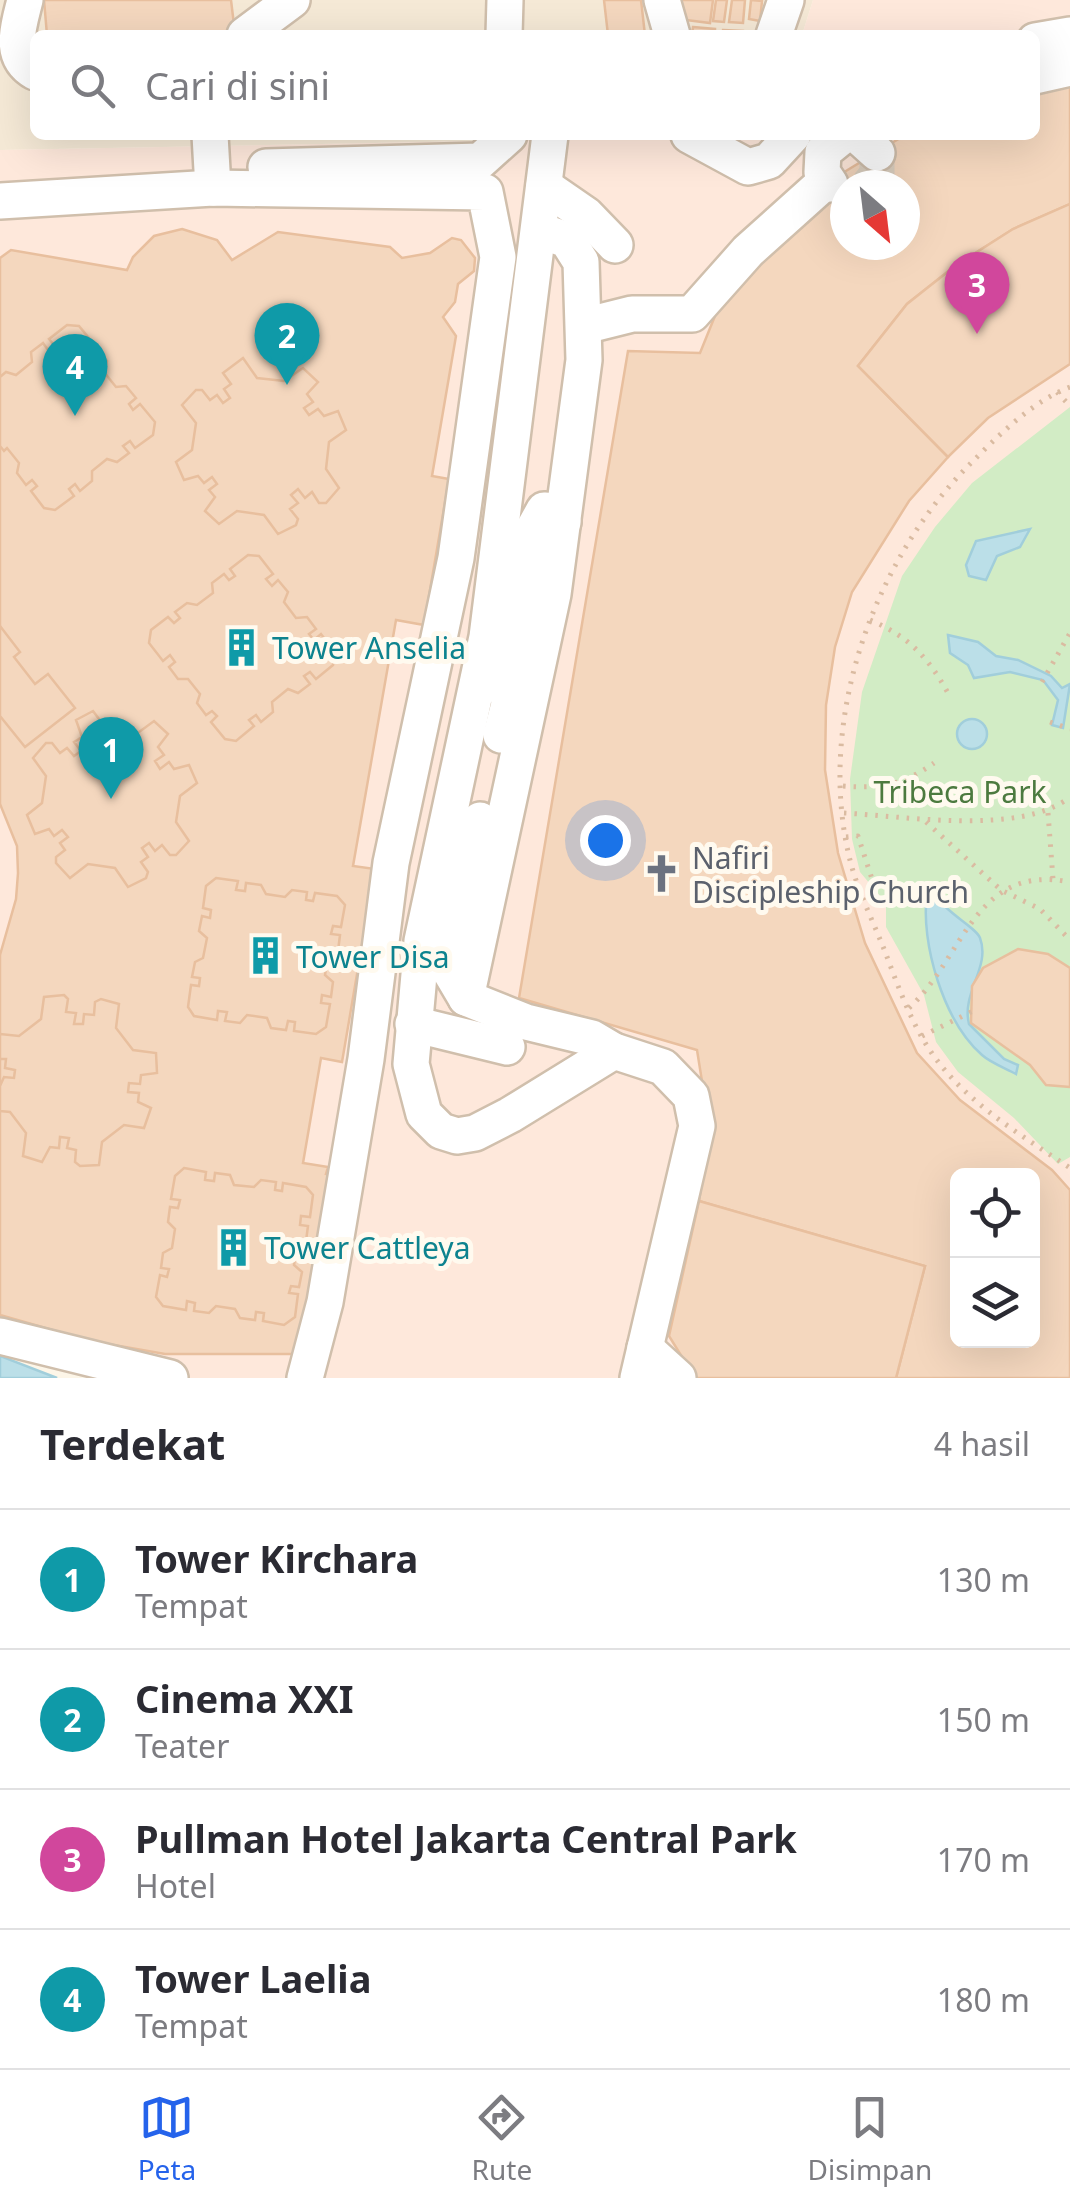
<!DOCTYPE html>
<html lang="id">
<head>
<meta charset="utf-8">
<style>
	body { margin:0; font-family:"Noto Sans",sans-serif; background:#f7f7f7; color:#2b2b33 }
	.controls { position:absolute; right:30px; bottom:30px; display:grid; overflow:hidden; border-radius:15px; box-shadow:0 10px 40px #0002 }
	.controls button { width:90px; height:90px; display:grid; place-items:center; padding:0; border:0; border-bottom:2px solid #e1e1e2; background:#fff; color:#2b2b33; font:50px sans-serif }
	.compass { position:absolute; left:830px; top:170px; width:90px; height:90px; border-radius:50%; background:#fff; box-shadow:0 10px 40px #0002; rotate:152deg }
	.you { position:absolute; left:605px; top:840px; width:35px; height:35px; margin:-25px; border:8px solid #fff; border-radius:50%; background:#1a73e8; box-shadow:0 0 0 15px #1a73e833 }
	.badge { display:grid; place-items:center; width:65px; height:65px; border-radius:50%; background:#2563eb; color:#fff; font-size:32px; font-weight:700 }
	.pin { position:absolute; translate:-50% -82px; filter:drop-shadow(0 2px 5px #0008) }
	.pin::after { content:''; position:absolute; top:52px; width:35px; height:30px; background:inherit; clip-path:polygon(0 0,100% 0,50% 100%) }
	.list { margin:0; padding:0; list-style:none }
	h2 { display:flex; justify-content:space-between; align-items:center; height:130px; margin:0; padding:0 40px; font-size:42px }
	h2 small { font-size:32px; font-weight:400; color:#7c7c81 }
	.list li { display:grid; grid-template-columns:65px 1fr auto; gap:30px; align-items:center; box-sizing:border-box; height:140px; padding:0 40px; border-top:2px solid #e1e1e2 }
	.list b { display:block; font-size:38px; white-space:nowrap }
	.list p { margin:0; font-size:32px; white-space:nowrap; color:#7c7c81 }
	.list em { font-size:32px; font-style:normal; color:#7c7c81 }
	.icon { flex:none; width:55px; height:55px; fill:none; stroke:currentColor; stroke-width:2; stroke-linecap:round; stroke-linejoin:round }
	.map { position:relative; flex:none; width:1070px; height:1378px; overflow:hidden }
	.search { position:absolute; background:#fff; box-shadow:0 10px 40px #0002; left:30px; right:30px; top:30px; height:110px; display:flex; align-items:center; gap:25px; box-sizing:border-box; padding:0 35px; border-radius:15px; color:#7c7c81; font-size:38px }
	.sheet { height:690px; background:#fff }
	nav { display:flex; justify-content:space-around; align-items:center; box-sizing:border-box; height:140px; border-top:2px solid #e1e1e2; background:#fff; font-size:28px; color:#7c7c81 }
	nav a { display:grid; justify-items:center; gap:5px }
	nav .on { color:#2563eb }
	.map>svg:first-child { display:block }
	.residential { fill:#f5e9d6 }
	.commercial { fill:#fee8db; fill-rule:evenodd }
	.green { fill:#d2ecc5 }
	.water { fill:#bbdfe8; stroke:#a1cedb; stroke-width:2.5 }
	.building { fill:#f4d7be; stroke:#e8bf9e; stroke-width:2.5; fill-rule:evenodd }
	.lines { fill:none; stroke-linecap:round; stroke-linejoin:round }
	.minor-tunnel { stroke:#dcd0c0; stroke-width:35; stroke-dasharray:35 18; stroke-linecap:butt }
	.minor-casing { stroke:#d0bfac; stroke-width:40 }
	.path { stroke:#dabba1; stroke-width:5; stroke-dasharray:2.5 8; stroke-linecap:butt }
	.minor { stroke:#fff; stroke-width:35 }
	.labels { text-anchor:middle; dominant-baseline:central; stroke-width:10; stroke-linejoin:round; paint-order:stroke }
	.culture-label { font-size:30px; fill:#0d838f; stroke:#fffaef; text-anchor:start }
	.park-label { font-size:30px; fill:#4c7a3f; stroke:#fffaef }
	.worship-label { font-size:30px; fill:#5b616d; stroke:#fffaef; text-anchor:start }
</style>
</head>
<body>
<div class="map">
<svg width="1070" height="1378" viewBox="0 0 1070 1378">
	<rect width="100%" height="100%" fill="#fdf6e8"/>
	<path class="residential" d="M0,0h813l-11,35h-767v100h453l-8,6 -480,9z"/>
	<path class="commercial" d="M813,0h257v1378h-944l-126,-32v-1196l479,-9 9,-6h547v-100h-233zM845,185h60v60h-60zM958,1176h74v164h-74z"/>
	<path class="green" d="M1070,407v750l-12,7 -44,-46 -56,-46 -22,-30 -12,-47 -38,-68v-24l-26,-31 -8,-33 -2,-60 12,-87 40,-116 33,-49 37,-44z"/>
	<g class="water">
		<path d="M1030,529l-10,18 -23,9 -11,24 -17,-4 -3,-11 10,-24z"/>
		<path d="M948,635l30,7 18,14 22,4 33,16 11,12 8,-4 -7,44 -11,-3 6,-25 -15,-20 -33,-8 -36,6 -6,-13 -18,-12z"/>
		<circle cx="972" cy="734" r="15"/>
		<path d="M927,894h7c12,19 43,34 46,44 11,29 -19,55 -11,86l35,35 14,6 -2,9c-11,-6 -25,-11 -34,-19 -38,-33 -62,-112 -55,-161z"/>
		<path d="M0,1356l57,22h-57z"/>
	</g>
	<g class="building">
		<path d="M44,0h187l4,33 -188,2z"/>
		<path d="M604,0h37l4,35h-37z"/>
		<path d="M680,0h33l-3,23 -32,-4z"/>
		<path d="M716,0h11l-3,22 -11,-1z"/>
		<path d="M732,0h13l-2,23 -14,-1z"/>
		<path d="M751,0l11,1 -2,20 -11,-2z"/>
		<path d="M693,27l22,2v6h-23z"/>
		<path d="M723,30l20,1v4h-21z"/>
		<path d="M1070,76v128l-57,25 -58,37 -48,38 -49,62 90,91 -39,44 -57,91 -17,55 -9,58 -1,65 13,83 27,90 52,110 43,47 92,70 18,20v188h-174l29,-112 -226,-65 11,-70 -13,-81 -178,-52 109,-647 72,2 17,-42 89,-107 40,-33 59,-36h130v-50zM845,185h60v60h-60zM958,1176h74v164h-74z"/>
		<path d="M1070,204v160l-82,54 -40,39 -90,-91 49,-62 48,-38 58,-37z"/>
		<path d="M182,229l35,11 15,20 46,-28 112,15 12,11 28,-5 22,-15 9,2 14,18 -1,13 -16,13 -3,18 -12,15 13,19 -24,140 17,3 -25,146 -28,-5 -43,246 22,3 -33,193 -21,-4 -18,105 25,4 -2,7 9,1 -31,179h-139l-74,-13 -91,-26v-360l16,-56 2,-26 -1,-27 -17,-42v-546l11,-8 116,20 6,-13 21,-21z"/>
		<path d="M67,325l12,1 14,17 -7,5 5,7 7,-5 9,11 -3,11 12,15 10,-1 10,12 -7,6 4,6 7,-6 15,18 -2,13 -18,13 -5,-7 -7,5 6,7 -12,9 -10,-3 -15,12v10l-12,10 -5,-7 -6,5 5,7 -19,14 -11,-2 -13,-17 6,-5 -5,-6 -6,5 -9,-12 2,-10 -12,-15 -3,3 -4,-5v-69l6,-5 10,3 16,-13 -1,-10 12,-9 5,7 6,-5 -5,-6z"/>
		<path d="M243,358l14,20 27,3 19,-13 15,14 -11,12 6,8 -9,6 5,7 9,-6 6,7 14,-5 8,19 -17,12 -3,27 13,19 -13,15h-7l-7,-11 -7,6 -7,-9 -7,6 7,8 -8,6 8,10 -2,6 -18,9 -14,-19 -27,-4 -18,13 -14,-13 10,-14 -6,-7 8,-6 -5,-7 -8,6 -6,-7 -14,4 -8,-18 16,-12 4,-27 -14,-18 14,-15h6l8,10 7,-5 6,8 7,-5 -6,-9 7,-5 -8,-11z"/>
		<path d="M248,555l11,1 14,18 -7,5 6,7 6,-6 10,12 -4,10 12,16 11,-1 9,12 -7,5 5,6 7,-6 14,18 -2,13 -17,14 -6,-7 -6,4 6,8 -12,9 -10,-4 -16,13 1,10 -12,10 -5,-7 -7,5 5,6 -18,15 -11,-2 -14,-17 6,-6 -5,-5 -6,4 -9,-12 3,-9 -12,-15h-10l-9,-12 6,-5 -5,-7 -7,6 -14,-18 2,-13 17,-13 6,6 6,-5 -5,-6 12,-9 10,2 16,-12 -1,-10 12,-9 5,6 6,-4 -5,-7z"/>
		<path d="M0,626l20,26 -6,5 21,27 13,-10 27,34 -50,39 -25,-31z"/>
		<path d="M93,711l15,20 27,4 19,-14 14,13 -10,13 6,8 -9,6 5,8 9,-7 5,7 15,-4 8,18 -17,13 -4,26 13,19 -13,14h-6l-8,-10 -7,6 -6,-8 -7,5 6,9 -7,5 7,10 -2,6 -18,9 -13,-19 -27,-4 -18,14 -14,-15v-6l9,-7 -5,-7 8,-6 -6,-7 -8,6 -5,-7 -14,5 -8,-19 15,-12 4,-27 -13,-18 13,-15h6l8,10 7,-5 7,8 7,-5 -7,-9 8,-5 -6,-17z"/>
		<path d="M216,878l22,3 -2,9 9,1 1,-8 15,2 5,9 19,3 7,-7 15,2 -1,8 7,1 2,-8 22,3 8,9 -4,22 -8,-1 -2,8 9,1 -2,16 -10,4 -3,20 8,7 -2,15 -9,-2 -1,8 9,1 -4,23 -10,7 -22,-3 1,-9 -7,-1 -2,9 -15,-2 -4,-10 -20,-3 -7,8 -15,-2 2,-9 -9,-1 -1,9 -23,-4 -6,-9 3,-22 8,1 1,-8 -8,-1 3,-15 8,-4 4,-20 -8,-7 3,-15 8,2 1,-8 -8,-2 3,-22z"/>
		<path d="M1018,949l30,5 22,14v119l-24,-2 -16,-20 -59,-42 1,-37 11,-18z"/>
		<path d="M64,995l4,4 -2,13 10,1 -2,11h9l1,-10 10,1 1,-13 6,-3 18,5 -3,24 17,22 23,3 1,20 -16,2 -1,9 -11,-1 -1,9 11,1 -1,9 13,6 -7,20 -20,-3 -22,17 -3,23 -19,1 -5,-4 1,-12 -9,-2 2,-10 -9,-1 -1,11 -9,-1 -8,15 -19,-6 3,-23 -16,-21 -10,-1v-25l4,-9 10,1 1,-8 -10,-2 1,-9h-6v-25l19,2 22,-17 3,-22z"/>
		<path d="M184,1168l22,4 -1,8 9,1 1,-8 15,2 4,10 20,2 7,-7 15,2 -1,8 7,1 1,-8 23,4 7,8 -3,22 -9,-1 -1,9 8,1 -2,15 -9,4 -3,20 8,7 -3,15 -8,-1 -2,7 9,1 -3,23 -11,8 -21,-4 1,-8 -8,-1 -1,8 -15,-2 -5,-9 -19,-3 -7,7 -15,-2 1,-8 -8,-2 -1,9 -23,-4 -7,-9 4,-22 7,2 2,-8 -8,-1 2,-15 9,-5 3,-19 -7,-7 2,-15 8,1 2,-8 -9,-1 4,-23z"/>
		<path d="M699,1201l226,65 -29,112h-201l-26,-42z"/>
	</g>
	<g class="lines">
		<path class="minor-tunnel" d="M868,185l9,-11v-21"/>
		<defs>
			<g id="minor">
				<path d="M25,0c-6,25 -18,56 10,72"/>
				<path d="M662,0l10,35"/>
				<path d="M245,35l47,-35"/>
				<path d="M504,35l1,-35"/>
				<path d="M774,35l12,-35"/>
				<path d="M1035,41l35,-6"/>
				<path d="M1035,76l35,-8"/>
				<path d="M210,135l3,53"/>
				<path d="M550,135l-63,502 -65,304 -11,123 13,50 17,17 16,5 18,-3 35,-18 104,-64"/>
				<path d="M689,135l59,32 21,-6 24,-26"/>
				<path d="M857,135l20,18"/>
				<path d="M266,167l214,-6 29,-26"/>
				<path d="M830,184l-8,-12 1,-20 21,-17"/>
				<path d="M544,186l42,29 29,30"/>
				<path d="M0,201l213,-13 272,4 13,65 -42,301 -65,305 -25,196 -41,243 -20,76"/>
				<path d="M541,231l26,9 14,22 3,98 -31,234 -87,404 60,24 66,16 22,13 49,16 28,29 6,30 -59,252"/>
				<path d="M584,326l48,-12h60l56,-63 78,-70"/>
				<path d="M501,735l8,-31 -5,-41 30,-135 10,-18 12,1 7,11"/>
				<path d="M466,998l-22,-37 36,-141"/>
				<path d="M413,1024l94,23"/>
				<path d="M0,1336l170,42"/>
				<path d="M645,1348l33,30"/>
			</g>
		</defs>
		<use href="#minor" class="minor-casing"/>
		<g class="path">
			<path d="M1070,387c-39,15 -72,49 -101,78 -96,97 -152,255 -120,391 7,31 23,63 35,93 13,34 26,72 47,103 34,50 90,83 139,116"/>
			<path d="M1057,392l13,14"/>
			<path d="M870,620c38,16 58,37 78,73"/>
			<path d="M1042,682l28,-49"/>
			<path d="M1050,722l20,7"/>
			<path d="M843,786c38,3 60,-1 91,-23"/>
			<path d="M844,813c60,3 177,23 226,-16"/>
			<path d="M1048,813l5,66"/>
			<path d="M926,822l75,68 39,19 30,31"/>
			<path d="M846,837l12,-1 15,46"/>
			<path d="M909,1008c55,-50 65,-145 161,-126"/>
			<path d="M922,1036l53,-26"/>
		</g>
		<use href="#minor" class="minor"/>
	</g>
	<defs>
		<symbol id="building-bare" viewBox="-9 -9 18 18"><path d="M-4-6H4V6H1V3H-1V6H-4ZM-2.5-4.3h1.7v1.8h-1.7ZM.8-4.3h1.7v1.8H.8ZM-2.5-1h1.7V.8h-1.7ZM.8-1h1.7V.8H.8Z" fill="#0f9aa8" stroke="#fffaef" stroke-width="2.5" paint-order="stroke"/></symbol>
		<symbol id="church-bare" viewBox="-9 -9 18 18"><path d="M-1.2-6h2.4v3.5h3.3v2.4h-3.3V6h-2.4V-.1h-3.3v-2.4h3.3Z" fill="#6b7280" stroke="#fffaef" stroke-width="2.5" paint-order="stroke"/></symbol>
	</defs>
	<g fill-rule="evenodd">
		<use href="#building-bare" x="214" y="620" width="55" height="55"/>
		<use href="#church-bare" x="634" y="846" width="55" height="55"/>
		<use href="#building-bare" x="238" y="928" width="55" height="55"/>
		<use href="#building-bare" x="206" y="1220" width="55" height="55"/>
	</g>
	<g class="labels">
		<g class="culture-label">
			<text x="272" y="647">Tower Anselia</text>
			<text x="296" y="956">Tower Disa</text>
			<text x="264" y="1247">Tower Cattleya</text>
		</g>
		<g class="park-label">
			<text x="960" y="791">Tribeca Park</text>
		</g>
		<g class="worship-label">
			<text x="692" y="857">Nafiri<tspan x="692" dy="34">Discipleship Church</tspan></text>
		</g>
	</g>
</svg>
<div class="controls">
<button><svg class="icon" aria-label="locate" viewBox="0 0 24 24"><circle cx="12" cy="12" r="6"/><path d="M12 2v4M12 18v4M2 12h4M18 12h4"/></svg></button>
<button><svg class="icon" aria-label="layers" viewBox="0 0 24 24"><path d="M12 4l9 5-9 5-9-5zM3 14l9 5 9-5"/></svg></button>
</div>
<svg class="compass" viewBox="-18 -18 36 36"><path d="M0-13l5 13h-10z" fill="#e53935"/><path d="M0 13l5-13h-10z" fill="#7c7c81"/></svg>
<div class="you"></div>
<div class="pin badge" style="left:111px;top:799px;background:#0f9aa8">1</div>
<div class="pin badge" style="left:287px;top:385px;background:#0f9aa8">2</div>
<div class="pin badge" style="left:977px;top:334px;background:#d1479c">3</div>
<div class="pin badge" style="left:75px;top:416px;background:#0f9aa8">4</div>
<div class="search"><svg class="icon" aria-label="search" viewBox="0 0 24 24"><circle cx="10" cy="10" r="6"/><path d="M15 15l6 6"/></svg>Cari di sini</div>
</div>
<section class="sheet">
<h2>Terdekat<small>4 hasil</small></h2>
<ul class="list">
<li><span class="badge" style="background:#0f9aa8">1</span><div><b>Tower Kirchara</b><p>Tempat</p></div><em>130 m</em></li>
<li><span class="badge" style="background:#0f9aa8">2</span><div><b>Cinema XXI</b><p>Teater</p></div><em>150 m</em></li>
<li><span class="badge" style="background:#d1479c">3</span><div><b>Pullman Hotel Jakarta Central Park</b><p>Hotel</p></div><em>170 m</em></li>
<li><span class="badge" style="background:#0f9aa8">4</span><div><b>Tower Laelia</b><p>Tempat</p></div><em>180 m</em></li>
</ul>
</section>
<nav>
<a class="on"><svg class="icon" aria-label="map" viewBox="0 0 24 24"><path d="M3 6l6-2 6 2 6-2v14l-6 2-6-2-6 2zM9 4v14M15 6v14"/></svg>Peta</a>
<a><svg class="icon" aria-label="directions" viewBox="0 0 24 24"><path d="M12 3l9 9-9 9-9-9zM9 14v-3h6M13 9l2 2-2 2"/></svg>Rute</a>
<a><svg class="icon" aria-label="saved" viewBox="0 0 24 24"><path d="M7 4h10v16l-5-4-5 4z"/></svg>Disimpan</a>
</nav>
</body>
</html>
